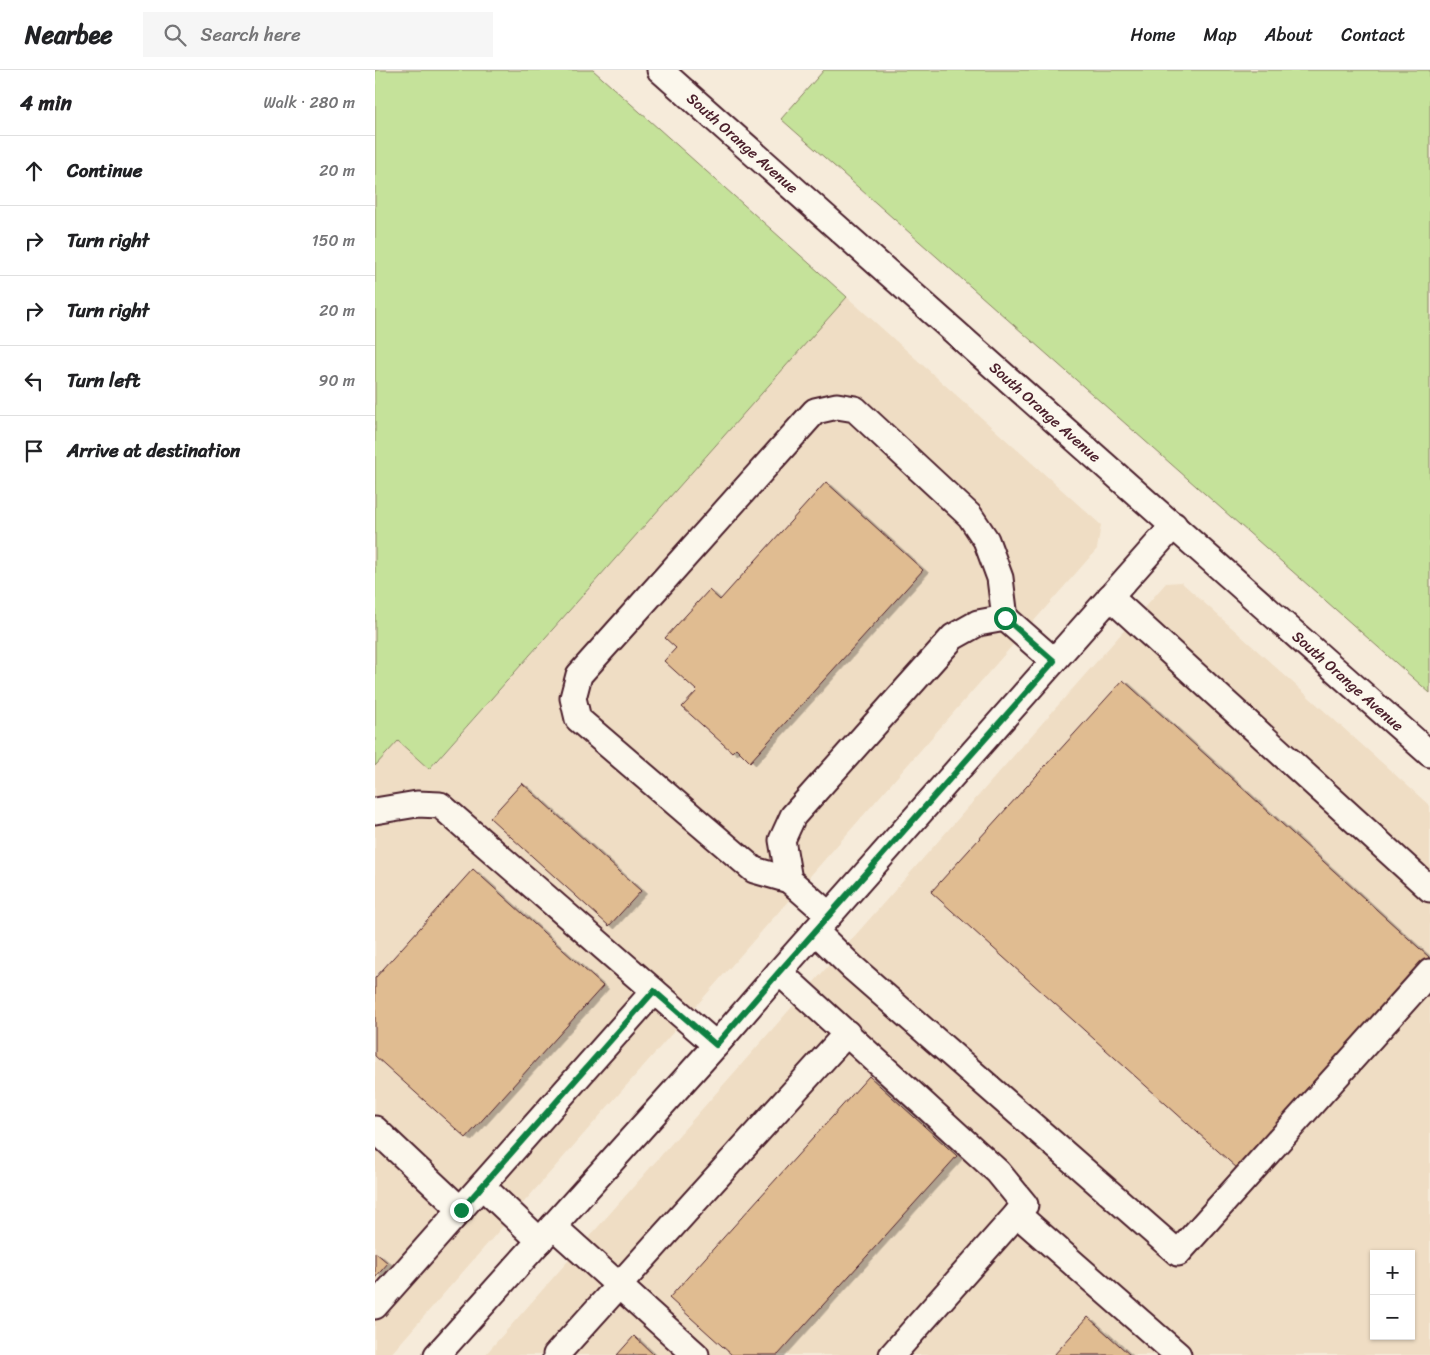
<!DOCTYPE html>
<html lang="en">
<head>
<meta charset="utf-8">
<style>
	body { margin:0; font-family:Sriracha,sans-serif; background:#f6f6f6; color:#202124 }
	.controls { position:absolute; right:15px; bottom:15px; display:grid; overflow:hidden; border-radius:0px; box-shadow:0 1px 4px #0004 }
	.controls button { width:45px; height:45px; display:grid; place-items:center; padding:0; border:0; border-bottom:1px solid #e0e0e0; background:#fff; color:#202124; font:25px sans-serif }
	.stop { position:absolute; width:15px; height:15px; margin:-11px; border:4px solid #0b8043; border-radius:50%; background:#fff }
	.stop.end { background:#0b8043; border-color:#fff; box-shadow:0 1px 5px #0008 }
	.list { margin:0; padding:0; list-style:none }
	h2 { display:flex; justify-content:space-between; align-items:center; height:65px; margin:0; padding:0 20px; font-size:21px }
	h2 small { font-size:16px; font-weight:400; color:#757577 }
	.list li { display:grid; grid-template-columns:32px 1fr auto; gap:15px; align-items:center; box-sizing:border-box; height:70px; padding:0 20px; border-top:1px solid #e0e0e0 }
	.list b { display:block; font-size:19px; white-space:nowrap }
	.list em { font-size:16px; font-style:normal; color:#757577 }
	.icon { flex:none; width:28px; height:28px; fill:none; stroke:currentColor; stroke-width:2; stroke-linecap:round; stroke-linejoin:round }
	.map { position:relative; flex:none; width:1055px; height:1285px; overflow:hidden }
	header { display:flex; align-items:center; gap:30px; box-sizing:border-box; height:70px; padding:0 25px; background:#fff; border-bottom:1px solid #e0e0e0 }
	header strong { font-size:24px }
	nav { display:flex; gap:28px; margin-inline-start:auto; font-size:18px }
	.search { width:350px; height:45px; background:#f6f6f6; display:flex; align-items:center; gap:12px; box-sizing:border-box; padding:0 18px; border-radius:0px; color:#757577; font-size:19px }
	main { display:flex }
	aside { flex:1; background:#fff }
	.map>svg:first-child { display:block }
	.built { fill:#efddc4; fill-rule:evenodd }
	.green { fill:#c5e29a; stroke:#888062 }
	.building { fill:#e0bc91; stroke:#4a1f2b; filter:url(#shadow) }
	.lines { fill:none; stroke-linecap:round; stroke-linejoin:round }
	.minor-casing { stroke:#4a1f2b; stroke-width:29 }
	.minor { stroke:#fbf7ec; stroke-width:25 }
	.route { stroke:#0b8043; stroke-width:6 }
	.labels { text-anchor:middle; dominant-baseline:central; stroke-width:5; stroke-linejoin:round; paint-order:stroke }
	.street-label { font-size:15px; fill:#4a1f2b; stroke:#fbf7ec }
</style>
</head>
<body>
<header>
<strong>Nearbee</strong>
<div class="search"><svg class="icon" aria-label="search" viewBox="0 0 24 24"><circle cx="10" cy="10" r="6"/><path d="M15 15l6 6"/></svg>Search here</div>
<nav><a>Home</a><a>Map</a><a>About</a><a>Contact</a></nav>
</header>
<main>
<aside>
<h2>4 min<small>Walk · 280 m</small></h2>
<ul class="list">
<li><svg class="icon" aria-label="ahead" viewBox="0 0 24 24"><path d="M12 20V5M6 11l6-6 6 6"/></svg><div><b>Continue</b></div><em>20 m</em></li>
<li><svg class="icon" aria-label="right" viewBox="0 0 24 24"><path d="M7 20v-9h11M14 6l5 5-5 5"/></svg><div><b>Turn right</b></div><em>150 m</em></li>
<li><svg class="icon" aria-label="right" viewBox="0 0 24 24"><path d="M7 20v-9h11M14 6l5 5-5 5"/></svg><div><b>Turn right</b></div><em>20 m</em></li>
<li><svg class="icon" aria-label="left" viewBox="0 0 24 24"><path d="M17 20v-9H6M10 6l-5 5 5 5"/></svg><div><b>Turn left</b></div><em>90 m</em></li>
<li><svg class="icon" aria-label="arrive" viewBox="0 0 24 24"><path d="M6 21V4h12l-3 4 3 4H6"/></svg><div><b>Arrive at destination</b></div></li>
</ul>
</aside>
<div class="map">
<svg width="1055" height="1285" viewBox="0 0 1055 1285">
	<defs>
		<filter id="shadow"><feDropShadow dx="5.5" dy="3" stdDeviation="0" flood-color="#0004"/></filter>
	</defs>
	<rect width="100%" height="100%" fill="#f6ebda"/>
	<filter id="ink" filterUnits="userSpaceOnUse"><feTurbulence type="fractalNoise" baseFrequency=".02" numOctaves="2"/><feDisplacementMap in="SourceGraphic" scale="10" xChannelSelector="R" yChannelSelector="G"/><feConvolveMatrix kernelMatrix="1 2 1 2 8 2 1 2 1" color-interpolation-filters="sRGB"/></filter>
	<g filter="url(#ink)">
		<g class="built">
			<path d="M472,227l254,228 -4,24 -707,806h-15v-589l23,-25 32,28z"/>
			<path d="M806,512l249,224v549h-945l681,-772zM999,1184h37v82h-37z"/>
		</g>
		<g class="green">
			<path d="M0,0h218l254,227 -418,472 -31,-28 -23,25z"/>
			<path d="M449,0h606v623l-649,-574z"/>
		</g>
		<g class="building">
			<path d="M451,412l97,88 -173,192 -14,-14 -4,4 -50,-45 15,-16 -33,-30 12,-13 -11,-10 44,-48 11,10z"/>
			<path d="M748,610l306,277 -191,212 -307,-277z"/>
			<path d="M147,713l119,108 -32,35 -119,-108z"/>
			<path d="M98,799l130,117 -137,152 -91,-82v-78z"/>
			<path d="M494,1006l88,80 -179,199h-46l-63,-57z"/>
			<path d="M0,1182l13,11 -13,15z"/>
			<path d="M713,1247l42,38h-76z"/>
			<path d="M259,1266l20,19h-37z"/>
		</g>
		<g class="lines">
			<defs>
				<g id="minor">
					<path id="s1" d="M285,0l770,684"/>
					<path d="M735,527l320,292"/>
					<path d="M0,741l42,-7 23,1 276,240"/>
					<path d="M414,810l-35,-10 -176,-151 -5,-21 6,-23 236,-264 22,-5 18,3 115,107 16,24 14,38 5,40"/>
					<path d="M454,845l-40,-35 -7,-40 11,-24 160,-179 25,-14 27,-5 49,43"/>
					<path d="M440,861l37,36 326,286 252,-281"/>
					<path d="M404,902l219,200 27,33 -133,150"/>
					<path d="M0,1059l86,81"/>
					<path d="M107,1116l58,55"/>
					<path d="M642,1144l161,141"/>
					<path d="M178,1156l143,129"/>
					<path d="M0,1236l279,-315"/>
					<path d="M62,1285l279,-310 63,-73 395,-447"/>
					<path d="M181,1285l291,-322"/>
				</g>
			</defs>
			<use href="#minor" class="minor-casing"/>
			<use href="#minor" class="minor"/>
		</g>
	</g>
	<g class="lines" filter="url(#ink)">
		<path class="route" d="M86,1140l193,-219 62,54 63,-73 275,-311 -49,-43"/>
	</g>
	<g class="labels">
		<g class="street-label">
			<text stroke="none"><textPath href="#s1" startOffset="110">South Orange Avenue</textPath></text>
			<text stroke="none"><textPath href="#s1" startOffset="515">South Orange Avenue</textPath></text>
			<text stroke="none"><textPath href="#s1" startOffset="920">South Orange Avenue</textPath></text>
		</g>
	</g>
</svg>
<div class="controls">
<button>+</button>
<button>−</button>
</div>
<div class="stop" style="left:630px;top:548px"></div>
<div class="stop end" style="left:86px;top:1140px"></div>
</div>
</main>
</body>
</html>
